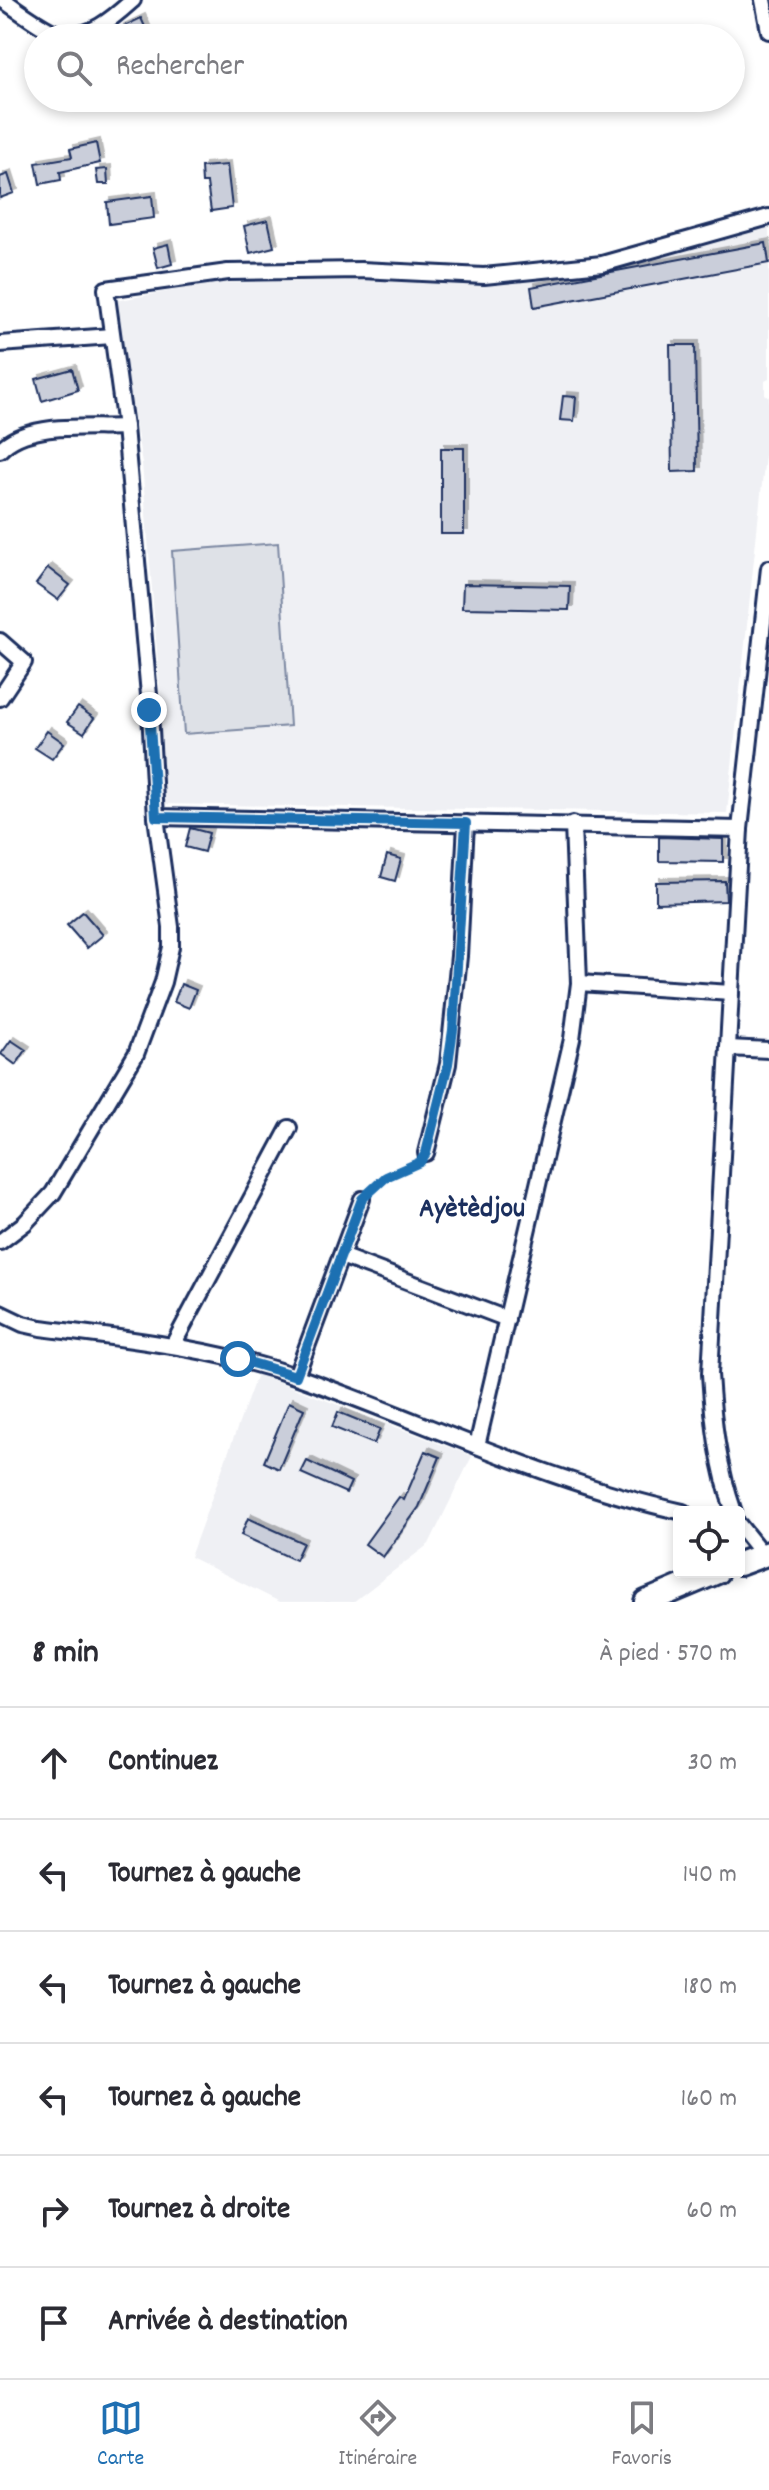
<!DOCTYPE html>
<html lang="fr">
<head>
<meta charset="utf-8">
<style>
	body { margin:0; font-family:Dekko,sans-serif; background:#f2f2f3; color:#2b2b33 }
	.controls { position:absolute; right:24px; bottom:24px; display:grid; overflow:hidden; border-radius:8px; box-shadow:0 4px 12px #0003 }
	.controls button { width:72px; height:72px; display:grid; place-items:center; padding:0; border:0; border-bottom:2px solid #e1e1e2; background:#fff; color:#2b2b33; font:40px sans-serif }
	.stop { position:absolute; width:24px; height:24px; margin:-18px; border:6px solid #1f6fb2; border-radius:50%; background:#fff }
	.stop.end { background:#1f6fb2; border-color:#fff; box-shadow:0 2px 8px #0008 }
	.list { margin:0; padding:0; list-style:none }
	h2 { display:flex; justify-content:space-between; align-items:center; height:104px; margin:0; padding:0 32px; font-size:34px }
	h2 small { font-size:26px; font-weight:400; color:#7c7c81 }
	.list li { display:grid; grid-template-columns:52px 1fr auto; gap:24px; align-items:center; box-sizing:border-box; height:112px; padding:0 32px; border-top:2px solid #e1e1e2 }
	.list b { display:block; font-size:30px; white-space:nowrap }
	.list em { font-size:26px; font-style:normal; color:#7c7c81 }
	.icon { flex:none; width:44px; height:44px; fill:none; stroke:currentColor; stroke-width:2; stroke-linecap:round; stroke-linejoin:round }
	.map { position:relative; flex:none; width:769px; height:1602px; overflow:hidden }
	.search { position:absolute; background:#fff; box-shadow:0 4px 12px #0003; left:24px; right:24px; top:24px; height:88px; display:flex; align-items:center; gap:20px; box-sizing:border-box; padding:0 28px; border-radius:44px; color:#7c7c81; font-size:30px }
	.sheet { height:776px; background:#fff }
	nav { display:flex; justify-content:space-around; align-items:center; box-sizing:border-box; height:112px; border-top:2px solid #e1e1e2; background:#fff; font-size:22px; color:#7c7c81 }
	nav a { display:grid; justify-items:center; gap:4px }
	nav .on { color:#1f6fb2 }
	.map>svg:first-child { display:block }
	.built { fill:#eff0f4 }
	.green { fill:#dee1e7; stroke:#7c88a2; stroke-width:2 }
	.building { fill:#caceda; stroke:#1b2f5e; stroke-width:2; filter:url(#shadow) }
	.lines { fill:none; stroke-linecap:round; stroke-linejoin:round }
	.street-casing { stroke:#1b2f5e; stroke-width:20 }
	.primary-casing { stroke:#1b2f5e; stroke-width:28 }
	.path { stroke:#1b2f5e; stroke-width:2; stroke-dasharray:8 6; stroke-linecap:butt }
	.street { stroke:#fff; stroke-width:14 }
	.primary { stroke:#fff; stroke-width:22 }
	.route { stroke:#1f6fb2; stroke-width:10 }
	.labels { text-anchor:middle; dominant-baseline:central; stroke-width:6; stroke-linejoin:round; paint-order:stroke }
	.quarter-label { font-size:28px; font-weight:bold; fill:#1b2f5e; stroke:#fff }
</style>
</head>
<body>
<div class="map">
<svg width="769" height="1602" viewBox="0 0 769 1602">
	<defs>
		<filter id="shadow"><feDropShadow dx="4" dy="-4" stdDeviation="0" flood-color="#0004"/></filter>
	</defs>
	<rect width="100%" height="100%" fill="#fff"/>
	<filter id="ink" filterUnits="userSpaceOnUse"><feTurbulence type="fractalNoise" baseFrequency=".0125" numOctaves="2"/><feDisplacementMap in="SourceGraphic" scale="16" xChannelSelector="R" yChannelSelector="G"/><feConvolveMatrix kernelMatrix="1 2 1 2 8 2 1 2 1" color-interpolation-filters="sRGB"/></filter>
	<g filter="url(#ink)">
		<g class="built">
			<path d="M769,227v152l-4,2v14l4,2v21l-42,395 -565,-9 -2,-114 -18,-227 -27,-162 98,-18 140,-3 123,5 135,-16z"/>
			<path d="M257,1374l215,82 -43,88 -76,58h-73l-90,-45z"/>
		</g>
		<path class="green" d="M278,543l12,183 -106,8 -12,-183z"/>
		<g class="building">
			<path d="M141,18l9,20h-26l-4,-10z"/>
			<path d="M96,143l4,20 -40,9 1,8 -21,4 -4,-21 36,-6 -2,-8z"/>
			<path d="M227,165l5,43 -21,3 -4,-28h-5l-1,-16z"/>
			<path d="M107,169l1,15h-10l-2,-14z"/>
			<path d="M8,174l6,19 -14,5v-21z"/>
			<path d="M152,196l2,22 -45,6 -2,-22z"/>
			<path d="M268,220l6,27 -24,6 -6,-27z"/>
			<path d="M766,243l3,20 -235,44 -3,-20z"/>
			<path d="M168,244l4,20 -14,4 -5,-20z"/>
			<path d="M670,345h25l2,126 -25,1z"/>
			<path d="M72,369l6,21 -36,11 -6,-22z"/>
			<path d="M563,396l13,1 -2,24 -14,-1z"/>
			<rect x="441" y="448" width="23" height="86"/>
			<path d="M48,568l22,17 -12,15 -22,-16z"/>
			<path d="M463,584l107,2 -1,24 -107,-2z"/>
			<path d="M78,707l16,11 -10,15 -17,-11z"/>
			<path d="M47,731l17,12 -12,16 -17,-11z"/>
			<path d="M190,828l19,5 -5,19 -19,-5z"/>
			<path d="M659,837l64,2v23l-64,-1z"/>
			<path d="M387,855l14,4 -6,22 -14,-4z"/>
			<path d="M725,881l1,20 -70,2v-21z"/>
			<path d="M83,912l20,23 -16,13 -20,-23z"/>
			<path d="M181,984l15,6 -7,18 -15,-6z"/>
			<path d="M11,1040l15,10 -10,15 -15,-11z"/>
			<path d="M289,1402l15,7 -25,60 -15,-7z"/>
			<path d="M338,1412l42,17 -6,15 -42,-17z"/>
			<path d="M425,1451l15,6 -21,50 -36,50 -18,-13 34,-47 5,3z"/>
			<path d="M307,1461l44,21 -5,11 -45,-20z"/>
			<path d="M248,1518l55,25 -8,17 -54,-25z"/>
		</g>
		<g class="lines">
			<defs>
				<g id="street">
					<path d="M3,0c14,9 45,33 59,35 28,4 52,-18 71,-35"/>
					<path d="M763,0l6,31"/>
					<path d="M0,344l112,-8"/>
					<path d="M0,450c27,-29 87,-21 125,-23"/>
					<path d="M0,641l24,21 -24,36"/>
					<path d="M156,817l584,12"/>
					<path d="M579,983l152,10"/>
					<path d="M728,1048l41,2"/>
					<path d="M426,1153l22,-89 11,-108 7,-133"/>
					<path d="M0,1242l25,-19 28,-30 83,-139 27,-72 8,-35v-20l-15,-110 -7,-122 -24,-268 -19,-138 122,-17 133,-2 123,6 118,-12 167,-47"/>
					<path d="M341,1256l166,63"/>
					<path d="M0,1313l23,11 18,4c87,11 173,20 257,49 128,45 251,106 385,135"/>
					<path d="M173,1345l116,-217"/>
					<path d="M296,1376l66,-177"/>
					<path d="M477,1446l95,-407 7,-56 -6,-159"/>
					<path d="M734,1512c-16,-45 -21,-90 -24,-138l30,-545 29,-261"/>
					<path d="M739,1525l24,30"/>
				</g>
				<g id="primary">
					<path d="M739,1564l30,-11"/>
					<path d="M646,1602l71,-30"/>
				</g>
			</defs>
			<use href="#street" class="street-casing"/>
			<use href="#primary" class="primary-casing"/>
			<path class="path" d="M371,1189l15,-12 31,-14"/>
			<use href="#street" class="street"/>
			<use href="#primary" class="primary"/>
		</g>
	</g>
	<g class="lines" filter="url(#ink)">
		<path class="route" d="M149,710l7,107 310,6 -13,207 -5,34 -22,89 -6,9 -34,15 -24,22 -66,177 -58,-17"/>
	</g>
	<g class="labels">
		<g class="quarter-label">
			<text x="472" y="1211">Ayètèdjou</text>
		</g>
	</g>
</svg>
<div class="controls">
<button><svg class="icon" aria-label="locate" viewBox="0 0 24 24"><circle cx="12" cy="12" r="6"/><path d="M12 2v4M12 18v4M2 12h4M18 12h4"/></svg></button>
</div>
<div class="stop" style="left:238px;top:1359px"></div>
<div class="stop end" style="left:149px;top:710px"></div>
<div class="search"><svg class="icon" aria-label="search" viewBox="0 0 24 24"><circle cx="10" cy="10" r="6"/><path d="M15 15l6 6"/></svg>Rechercher</div>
</div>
<section class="sheet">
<h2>8 min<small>À pied · 570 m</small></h2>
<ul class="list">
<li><svg class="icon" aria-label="ahead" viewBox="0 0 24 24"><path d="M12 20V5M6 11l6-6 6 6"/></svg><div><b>Continuez</b></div><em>30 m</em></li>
<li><svg class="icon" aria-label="left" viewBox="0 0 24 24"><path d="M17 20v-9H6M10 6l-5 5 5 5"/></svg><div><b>Tournez à gauche</b></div><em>140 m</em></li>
<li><svg class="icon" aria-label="left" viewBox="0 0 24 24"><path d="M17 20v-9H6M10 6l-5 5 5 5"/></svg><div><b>Tournez à gauche</b></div><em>180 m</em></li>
<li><svg class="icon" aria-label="left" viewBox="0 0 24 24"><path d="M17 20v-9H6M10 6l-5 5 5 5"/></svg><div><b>Tournez à gauche</b></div><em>160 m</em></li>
<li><svg class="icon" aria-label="right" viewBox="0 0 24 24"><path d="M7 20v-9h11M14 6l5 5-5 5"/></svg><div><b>Tournez à droite</b></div><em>60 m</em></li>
<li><svg class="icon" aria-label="arrive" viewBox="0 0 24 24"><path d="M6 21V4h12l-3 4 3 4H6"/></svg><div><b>Arrivée à destination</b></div></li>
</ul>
</section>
<nav>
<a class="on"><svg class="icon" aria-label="map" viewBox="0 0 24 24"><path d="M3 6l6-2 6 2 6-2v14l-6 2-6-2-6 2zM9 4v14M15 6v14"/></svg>Carte</a>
<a><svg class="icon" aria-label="directions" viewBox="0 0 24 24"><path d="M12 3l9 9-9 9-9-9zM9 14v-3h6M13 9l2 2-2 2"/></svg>Itinéraire</a>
<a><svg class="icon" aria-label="saved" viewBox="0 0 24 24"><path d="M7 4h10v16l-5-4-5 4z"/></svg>Favoris</a>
</nav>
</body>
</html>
